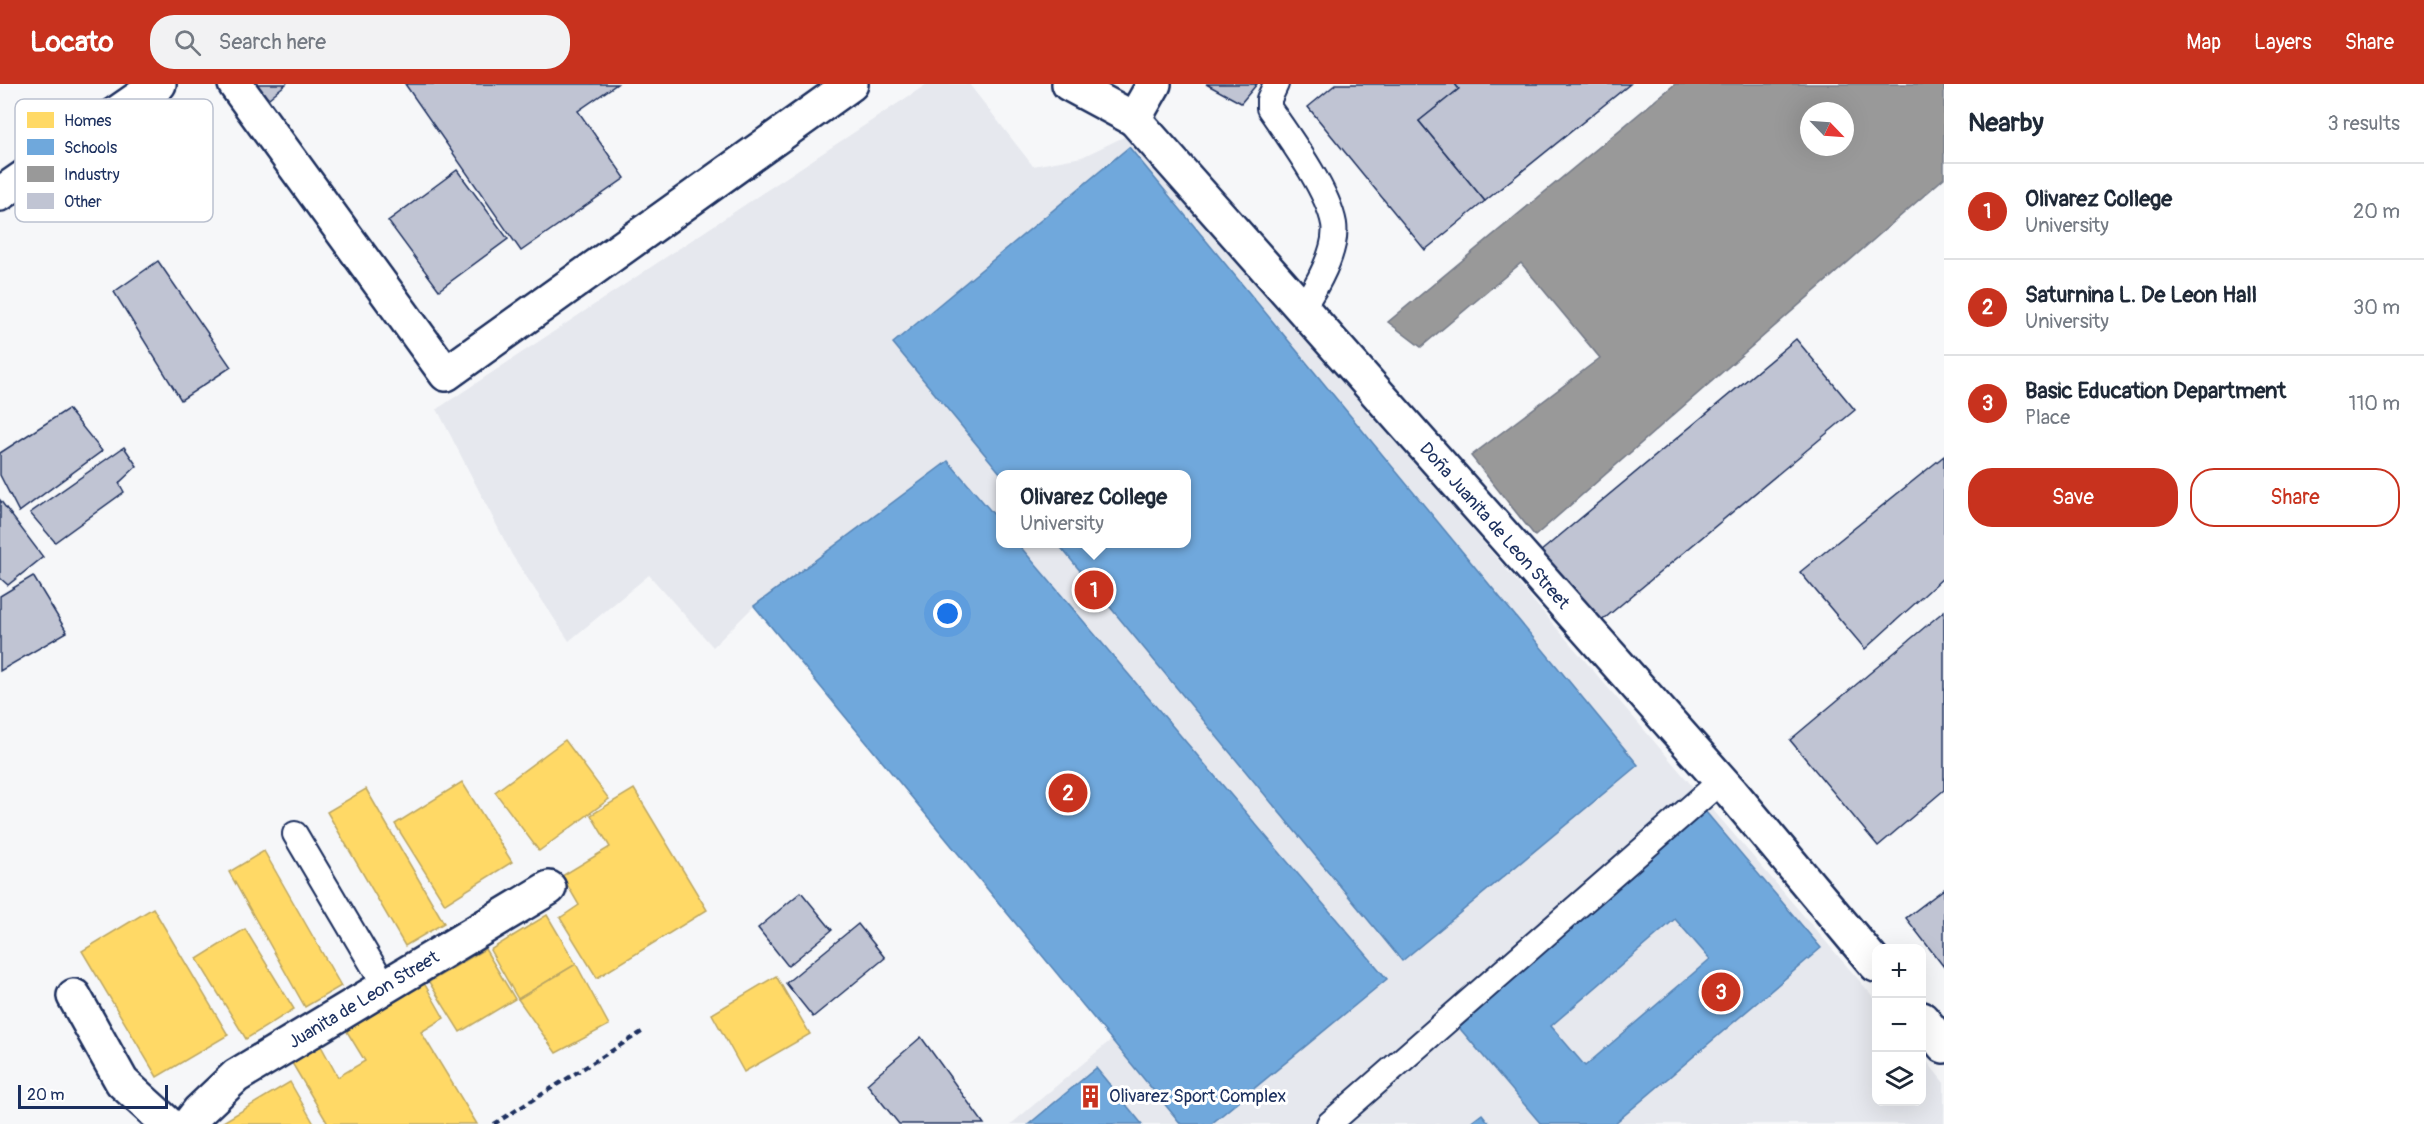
<!DOCTYPE html>
<html lang="en">
<head>
<meta charset="utf-8">
<style>
	body { margin:0; font-family:Pangolin,sans-serif; background:#f2f2f3; color:#1f2937 }
	.controls { position:absolute; right:18px; bottom:18px; display:grid; overflow:hidden; border-radius:12px; box-shadow:0 6px 24px #0002 }
	.controls button { width:54px; height:54px; display:grid; place-items:center; padding:0; border:0; border-bottom:2px solid #e0e1e3; background:#fff; color:#1f2937; font:30px sans-serif }
	.compass { position:absolute; left:1800px; top:18px; width:54px; height:54px; border-radius:50%; background:#fff; box-shadow:0 6px 24px #0002; rotate:115deg }
	.scale { position:absolute; left:18px; bottom:15px; width:150px; box-sizing:border-box; padding-left:6px; border:3px solid #1b2f5e; border-top:0; font-size:16px; line-height:21px; white-space:nowrap; color:#1b2f5e; -webkit-text-stroke:4px #fff; paint-order:stroke }
	.you { position:absolute; left:948px; top:530px; width:21px; height:21px; margin:-15px; border:4px solid #fff; border-radius:50%; background:#1a73e8; box-shadow:0 0 0 9px #1a73e833 }
	.badge { display:grid; place-items:center; width:39px; height:39px; border-radius:50%; background:#c8321e; color:#fff; font-size:20px; font-weight:700 }
	.pin { position:absolute; translate:-50% -50%; border:3px solid #fff; box-shadow:0 2px 6px #0006 }
	.popup { position:absolute; left:996px; top:386px; width:195px; height:78px; box-sizing:border-box; display:grid; place-content:center; border-radius:12px; background:#fff; filter:drop-shadow(0 2px 4px #0005); font-size:20px; white-space:nowrap; color:#747a83 }
	.popup b { font-size:22px; color:#1f2937 }
	.popup::after { content:''; position:absolute; left:50%; top:100%; margin-left:-12px; border:12px solid transparent; border-top-color:#fff }
	.list { margin:0; padding:0; list-style:none }
	h2 { display:flex; justify-content:space-between; align-items:center; height:78px; margin:0; padding:0 24px; font-size:26px }
	h2 small { font-size:20px; font-weight:400; color:#747a83 }
	.list li { display:grid; grid-template-columns:39px 1fr auto; gap:18px; align-items:center; box-sizing:border-box; height:96px; padding:0 24px; border-top:2px solid #e0e1e3 }
	.list b { display:block; font-size:22px; white-space:nowrap }
	.list p { margin:0; font-size:20px; white-space:nowrap; color:#747a83 }
	.list em { font-size:20px; font-style:normal; color:#747a83 }
	.actions { display:flex; gap:12px; padding:18px 24px }
	.actions a { flex:1; padding:14px 0; border:2px solid #c8321e; border-radius:24px; text-align:center; font-size:21px; color:#c8321e }
	.actions .main { background:#c8321e; color:#fff }
	.icon { flex:none; width:33px; height:33px; fill:none; stroke:currentColor; stroke-width:2; stroke-linecap:round; stroke-linejoin:round }
	.map { position:relative; flex:none; width:1944px; height:1040px; overflow:hidden }
	header { display:flex; align-items:center; gap:36px; box-sizing:border-box; height:84px; padding:0 30px; background:#c8321e; color:#fff }
	header strong { font-size:28px }
	nav { display:flex; gap:33px; margin-inline-start:auto; font-size:21px }
	.search { width:420px; height:54px; background:#f2f2f3; display:flex; align-items:center; gap:15px; box-sizing:border-box; padding:0 21px; border-radius:24px; color:#747a83; font-size:22px }
	main { display:flex }
	aside { flex:1; background:#fff }
	.map>svg:first-child { display:block }
	.built { fill:#e6e8ee; fill-rule:evenodd }
	.homes { fill:#ffd966; stroke:#bba664; stroke-width:1.5 }
	.schools { fill:#6fa8dc; stroke:#5684b6; stroke-width:1.5; fill-rule:evenodd }
	.industry { fill:#999; stroke:#737987; stroke-width:1.5; fill-rule:evenodd }
	.building { fill:#c0c4d3; stroke:#1b2f5e; stroke-width:1.5 }
	.lines { fill:none; stroke-linecap:round; stroke-linejoin:round }
	.lane-casing { stroke:#1b2f5e; stroke-width:28 }
	.street-casing { stroke:#1b2f5e; stroke-width:38 }
	.path { stroke:#1b2f5e; stroke-width:4; stroke-dasharray:6 4.5; stroke-linecap:butt }
	.lane { stroke:#fff; stroke-width:24 }
	.street { stroke:#fff; stroke-width:33 }
	.labels { text-anchor:middle; dominant-baseline:central; stroke-width:6; stroke-linejoin:round; paint-order:stroke }
	.street-label { font-size:18px; fill:#1b2f5e; stroke:#fff }
	.poi-label { font-size:18px; fill:#1b2f5e; stroke:#fff; text-anchor:start }
	.key { fill:#fff; stroke:#bbc1cf; stroke-width:1.5 }
	.key-label { font-size:16px; fill:#1b2f5e }
</style>
</head>
<body>
<header>
<strong>Locato</strong>
<div class="search"><svg class="icon" aria-label="search" viewBox="0 0 24 24"><circle cx="10" cy="10" r="6"/><path d="M15 15l6 6"/></svg>Search here</div>
<nav><a>Map</a><a>Layers</a><a>Share</a></nav>
</header>
<main>
<div class="map">
<svg width="1944" height="1040" viewBox="0 0 1944 1040">
	<rect width="100%" height="100%" fill="#f6f7f9"/>
	<filter id="ink" filterUnits="userSpaceOnUse"><feTurbulence type="fractalNoise" baseFrequency=".0167" numOctaves="2"/><feDisplacementMap in="SourceGraphic" scale="12" xChannelSelector="R" yChannelSelector="G"/><feConvolveMatrix kernelMatrix="1 2 1 2 8 2 1 2 1" color-interpolation-filters="sRGB"/></filter>
	<g filter="url(#ink)">
		<path class="built" d="M927,0h42l64,82 49,-9 50,-24 744,867v102h46v-47l22,28v41h-933l100,-84 -357,-434 -41,41 -64,-72 -80,66 -57,-86 -75,-146zM1001,390h186v70h-186z"/>
		<g class="homes">
			<path d="M565,656l44,59 -70,52 -44,-59z"/>
			<path d="M462,698l50,80 -67,42 -50,-80z"/>
			<path d="M366,705l78,134 -39,23 -78,-134z"/>
			<path d="M634,705l73,121 -110,68 -37,-60 19,-13 -17,-29 48,-29 -19,-32z"/>
			<path d="M264,767l77,135 -36,21 -76,-135z"/>
			<path d="M153,824l75,127 -71,42 -75,-126z"/>
			<path d="M547,831l29,49 -58,35 -28,-49z"/>
			<path d="M245,845l49,80 -48,30 -49,-80z"/>
			<path d="M485,865l30,50 -55,33 -31,-50z"/>
			<path d="M576,880l33,61 -53,28 -38,-54z"/>
			<path d="M776,892l34,58 -66,38 -32,-58z"/>
			<path d="M424,899l20,35 -23,14 56,92h-149l-36,-61 29,-17 17,31 27,-16 -19,-31z"/>
			<path d="M290,998l24,42h-90l-1,-2z"/>
		</g>
		<g class="schools">
			<path d="M1129,63l509,618 -236,196 -344,-417h129v-70h-186l-108,-131z"/>
			<path d="M948,377l53,62v21h17l369,435 -176,145h-30l-427,-518z"/>
			<path d="M1705,727l116,137 -207,176h-73l-85,-100zM1675,835l35,40 -125,107 -34,-40z"/>
			<path d="M1096,984l46,56h-113z"/>
			<path d="M1482,1030l8,10h-21z"/>
		</g>
		<path class="industry" d="M1675,0h269v94l-409,358 -64,-80 129,-98 -79,-95 -100,84 -33,-25zM1809,27h36v36h-36z"/>
		<g class="building">
			<path d="M251,0h35l-23,19z"/>
			<path d="M405,0h212l-39,27 47,67 -104,73z"/>
			<path d="M1206,0h51l-16,19z"/>
			<path d="M1336,0h119l4,5 -40,32 66,80 -60,49 -117,-143z"/>
			<path d="M1455,0h175l-145,117 -66,-80 40,-32z"/>
			<path d="M457,86l51,69 -69,51 -51,-69z"/>
			<path d="M158,177l73,106 -50,33 -67,-108z"/>
			<path d="M1796,255l59,71 -256,213 -59,-71z"/>
			<path d="M68,325l34,42 -83,61 -19,-37v-22z"/>
			<path d="M124,363l13,19 -18,17 5,9 -69,50 -25,-29z"/>
			<path d="M1944,372v121l-79,72 -65,-77z"/>
			<path d="M0,416l43,57 -35,28 -8,-7z"/>
			<path d="M33,492l34,56 -67,39v-75z"/>
			<path d="M1944,527v179l-66,56 -88,-106z"/>
			<path d="M1944,805v78l-38,-49z"/>
			<path d="M801,808l31,38 -44,36 -30,-38z"/>
			<path d="M858,840l27,34 -72,59 -27,-34z"/>
			<path d="M921,953l63,87h-85l-32,-40z"/>
		</g>
		<g class="lines">
			<defs>
				<g id="lane">
					<path d="M1276,0l-7,15v9c20,29 59,82 65,116 4,26 -18,64 -32,84"/>
					<path d="M295,750l90,152"/>
					<path d="M1329,1040l393,-344"/>
				</g>
				<g id="street">
					<path d="M235,0l211,290 405,-290"/>
					<path d="M1069,0l65,35"/>
					<path id="s1" d="M1154,0l-20,35 598,674 144,172"/>
					<path d="M0,110l159,-110"/>
					<path d="M74,912l48,86 46,42"/>
					<path d="M1922,935l22,27"/>
					<path id="s2" d="M189,1040l10,-13 37,-35 313,-188"/>
				</g>
			</defs>
			<use href="#lane" class="lane-casing"/>
			<use href="#street" class="street-casing"/>
			<path class="path" d="M494,1040l151,-94"/>
			<use href="#lane" class="lane"/>
			<use href="#street" class="street"/>
		</g>
	</g>
	<defs>
		<symbol id="building-bare" viewBox="-9 -9 18 18"><path d="M-4-6H4V6H1V3H-1V6H-4ZM-2.5-4.3h1.7v1.8h-1.7ZM.8-4.3h1.7v1.8H.8ZM-2.5-1h1.7V.8h-1.7ZM.8-1h1.7V.8H.8Z" fill="#c8321e" stroke="#fff" stroke-width="2.5" paint-order="stroke"/></symbol>
	</defs>
	<g fill-rule="evenodd">
		<use href="#building-bare" x="1074" y="996" width="33" height="33"/>
	</g>
	<g class="labels">
		<g class="street-label">
			<text stroke="none"><textPath href="#s1" startOffset="584">Doña Juanita de Leon Street</textPath></text>
			<text stroke="none"><textPath href="#s2" startOffset="216">Juanita de Leon Street</textPath></text>
		</g>
		<g class="poi-label">
			<text x="1109" y="1012">Olivarez Sport Complex</text>
		</g>
	</g>
	<rect x="15" y="15" width="198" height="123" rx="9" class="key"/>
	<rect x="27" y="28" width="27" height="16" fill="#ffd966"/>
	<rect x="27" y="55" width="27" height="16" fill="#6fa8dc"/>
	<rect x="27" y="82" width="27" height="16" fill="#999"/>
	<rect x="27" y="109" width="27" height="16" fill="#c0c4d3"/>
	<g class="key-label">
		<text x="64" y="42">Homes</text>
		<text x="64" y="69">Schools</text>
		<text x="64" y="96">Industry</text>
		<text x="64" y="123">Other</text>
	</g>
</svg>
<div class="controls">
<button>+</button>
<button>−</button>
<button><svg class="icon" aria-label="layers" viewBox="0 0 24 24"><path d="M12 4l9 5-9 5-9-5zM3 14l9 5 9-5"/></svg></button>
</div>
<svg class="compass" viewBox="-18 -18 36 36"><path d="M0-13l5 13h-10z" fill="#e53935"/><path d="M0 13l5-13h-10z" fill="#747a83"/></svg>
<div class="scale">20 m</div>
<div class="you"></div>
<div class="pin badge" style="left:1094px;top:506px">1</div>
<div class="popup"><b>Olivarez College</b>University</div>
<div class="pin badge" style="left:1068px;top:709px">2</div>
<div class="pin badge" style="left:1721px;top:908px">3</div>
</div>
<aside>
<h2>Nearby<small>3 results</small></h2>
<ul class="list">
<li><span class="badge">1</span><div><b>Olivarez College</b><p>University</p></div><em>20 m</em></li>
<li><span class="badge">2</span><div><b>Saturnina L. De Leon Hall</b><p>University</p></div><em>30 m</em></li>
<li><span class="badge">3</span><div><b>Basic Education Department</b><p>Place</p></div><em>110 m</em></li>
</ul>
<div class="actions"><a class="main">Save</a><a>Share</a></div>
</aside>
</main>
</body>
</html>
